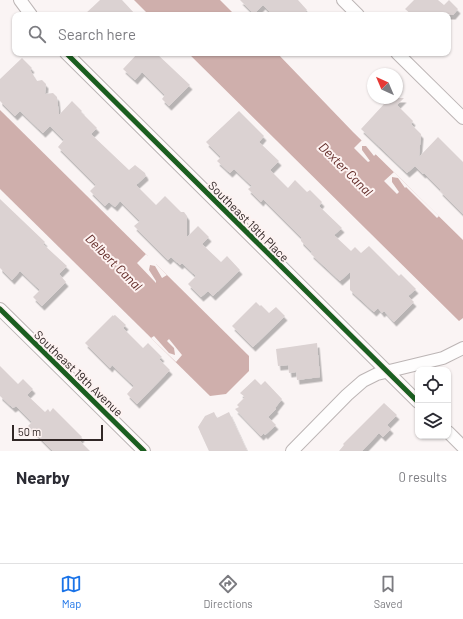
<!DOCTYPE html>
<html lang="en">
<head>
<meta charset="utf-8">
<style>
	body { margin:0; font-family:Barlow,sans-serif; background:#f2f2f3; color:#2b2b33 }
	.controls { position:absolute; right:12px; bottom:12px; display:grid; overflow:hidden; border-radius:8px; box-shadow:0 1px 3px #0004 }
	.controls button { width:36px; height:36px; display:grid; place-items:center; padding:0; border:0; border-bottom:1px solid #e1e1e2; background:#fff; color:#2b2b33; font:20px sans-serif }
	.compass { position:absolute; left:367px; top:68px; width:36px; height:36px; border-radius:50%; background:#fff; box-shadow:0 1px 3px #0004; rotate:316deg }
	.scale { position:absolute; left:12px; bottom:10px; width:91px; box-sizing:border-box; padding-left:4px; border:2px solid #312726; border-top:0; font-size:11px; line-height:14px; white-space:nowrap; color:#312726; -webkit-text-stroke:3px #fdf2f1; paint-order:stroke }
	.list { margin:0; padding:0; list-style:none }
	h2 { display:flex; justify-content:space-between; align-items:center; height:52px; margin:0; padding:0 16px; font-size:17px }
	h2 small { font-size:13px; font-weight:400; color:#7c7c81 }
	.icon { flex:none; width:22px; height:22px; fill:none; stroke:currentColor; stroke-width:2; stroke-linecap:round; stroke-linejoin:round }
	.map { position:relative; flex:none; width:463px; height:451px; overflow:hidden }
	.search { position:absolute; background:#fff; box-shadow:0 1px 3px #0004; left:12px; right:12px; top:12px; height:44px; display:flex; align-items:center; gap:10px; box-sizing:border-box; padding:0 14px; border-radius:8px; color:#7c7c81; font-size:15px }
	.sheet { height:112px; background:#fff }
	nav { display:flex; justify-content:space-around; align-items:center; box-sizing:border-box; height:56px; border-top:1px solid #e1e1e2; background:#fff; font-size:11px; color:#7c7c81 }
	nav a { display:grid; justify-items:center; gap:2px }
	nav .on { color:#1a73e8 }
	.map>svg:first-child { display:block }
	.water { fill:#cfafac }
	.pier { fill:#faf4f4 }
	.building { fill:#dbd2d2; filter:url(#shadow) }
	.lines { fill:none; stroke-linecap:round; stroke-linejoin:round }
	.street-casing { stroke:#bcb5b5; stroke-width:14 }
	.street { stroke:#fefdfd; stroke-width:12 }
	.cycleway-casing { stroke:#fdf2f1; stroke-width:8 }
	.cycleway { stroke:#1b5e20; stroke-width:5 }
	.labels { text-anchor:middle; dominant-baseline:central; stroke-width:4; stroke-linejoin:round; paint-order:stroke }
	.street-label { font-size:12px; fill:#312726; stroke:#fdf2f1 }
	.water-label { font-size:13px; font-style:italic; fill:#622b27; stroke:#fdf2f1 }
</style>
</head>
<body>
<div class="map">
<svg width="463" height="451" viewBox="0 0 463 451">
	<defs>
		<filter id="shadow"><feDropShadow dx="2.5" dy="4.5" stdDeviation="0" flood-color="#0004"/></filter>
	</defs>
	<rect width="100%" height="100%" fill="#faf4f4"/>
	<g class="water">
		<path d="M134,0h86l15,15h-86z"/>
		<path d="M188,53h89l76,79 110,108v78l-4,3z"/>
		<path d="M0,110l249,246v15l-23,23 -16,2 -210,-207z"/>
	</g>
	<g class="pier">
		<path d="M351,126l31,31 -2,1 -4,-4 -2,2 -8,-10h-4v4l8,11 -2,1 -14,-14 8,-8 -12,-12z"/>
		<path d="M394,172l13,13 32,31 -2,2 -31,-31 -1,1 -7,-10 -6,-1v5l7,10 -2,2 -13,-13z"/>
		<path d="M146,254l2,2 2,-1 7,8 -1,1 11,11 -5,3 -7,-12 -5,-1 -1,5 7,11v2l-19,-20z"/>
		<path d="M154,336l15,17 6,2 -1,-7 -7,-7 2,-2 13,16 -6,7 -25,-24z"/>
	</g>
	<g class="building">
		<path d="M100,0h22l14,15h-52z"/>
		<path d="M240,0h58l9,10 -5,5h-29l-10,-10 -9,9z"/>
		<path d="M414,0h24l6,5 5,-5 9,9 -5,6h-41l-7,-6z"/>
		<path d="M138,53h18l34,32 -21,21 -7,-7 3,-4 -23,-23 -7,8 -12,-11z"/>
		<path d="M22,58l10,10 -2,2 7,11 5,-1 4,4 -1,10 8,-1 4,4 2,18 13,-14 10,10 -1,1 16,16 -6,6 38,36 6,-5 10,8 1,3 -10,9 20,20 9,-9 16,16h3l3,4v21l11,-11 11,11 -7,7 19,18 6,-6 13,14 -27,26 -5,-5 -7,6 -13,-13 8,-8 -14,-13 -2,2 -9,-8 -3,3 -34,-34 6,-5 -20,-20 -5,6 -6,-5 -4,4 -15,-15 6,-6 -38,-38 6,-7 -14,-14 -7,7 -23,-22 -5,5 -15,-15v-22z"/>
		<path d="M380,98h24l-7,7 16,16 -2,3 10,10 -2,23 19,-20 25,25v52l-23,-23 1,-1 -17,-17 -1,1 -8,-8 -8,7 -46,-44 24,-26z"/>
		<path d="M239,111l25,25 -5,6 20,19 -9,9 18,18 7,-8 12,12 3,-2 12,12 -3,4 23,22 -8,7 17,16 4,-4 6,6 8,-7 30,30 2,-2 15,15 -8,7 6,6 -20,20 -10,-11 -2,2 -4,-5 -4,4 -24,-22v-18l-10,9 -29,-27 1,-2 -11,-11v-4l-38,-38 -2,3 -13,-13 4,-3 -18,-17 -4,4 -13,-12 4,-4 -15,-15z"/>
		<path d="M0,199l45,43 -2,2 24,22 -8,8 7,8 -24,24 -9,-9 7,-7 -20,-19 -8,9 -12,-12z"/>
		<path d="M256,302l4,4 1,-1 8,8 7,-6 9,9 -32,31 -21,-21z"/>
		<path d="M113,315v1l2,-1 11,10 -3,3 20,20 5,-5 14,14 -3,2 11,11 -33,34 -10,-10 7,-8 -22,-21 -2,3 -25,-25z"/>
		<path d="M317,343l3,34 -23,3 -1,-8 -7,1 -1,-8 -10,1 -2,-17z"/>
		<path d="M0,366l18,18 5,-5 10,10 -6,6 18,17 3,-3 2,3 3,-4 29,29 -3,3 11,11h-37l-25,-25 4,-4 -16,-16 -3,2 -13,-12z"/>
		<path d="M255,379l6,6 4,-4 17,18 -7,9 1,1 -8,8 8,8 -11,10 -1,-2 -3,3 -26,-27 4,-2 -2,-2 8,-8 -5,-4z"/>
		<path d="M384,403l13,12 -10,10 4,4 -8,8 -4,-4 -17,18h-23l5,-6 -1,-1z"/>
		<path d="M214,412l3,6 12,-6 18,39h-38l-11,-24 7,-11z"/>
	</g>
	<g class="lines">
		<defs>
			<g id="street">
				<path d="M20,0l11,15"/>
				<path d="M343,0l15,15"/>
				<path d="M66,53l352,349"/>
				<path d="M397,53l66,65"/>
				<path d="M0,309l144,142"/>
				<path d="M448,432l15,15"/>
				<path d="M292,451l55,-56 16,-14 14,-7 66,-16 20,-10"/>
			</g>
		</defs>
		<use href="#street" class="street-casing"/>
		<use href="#street" class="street"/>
		<defs>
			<g id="cycleway">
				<path d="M66,53l352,349"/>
				<path d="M0,309l144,142"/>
			</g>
		</defs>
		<use href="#cycleway" class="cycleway-casing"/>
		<use href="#cycleway" class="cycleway"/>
	</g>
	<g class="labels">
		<g class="street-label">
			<text transform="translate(249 221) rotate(45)">Southeast 19th Place</text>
			<text transform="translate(79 373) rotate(44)">Southeast 19th Avenue</text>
		</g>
		<g class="water-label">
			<text transform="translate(346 169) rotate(45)">Dexter Canal</text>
			<text transform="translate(114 262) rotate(45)">Delbert Canal</text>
		</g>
	</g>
</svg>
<div class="controls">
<button><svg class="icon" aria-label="locate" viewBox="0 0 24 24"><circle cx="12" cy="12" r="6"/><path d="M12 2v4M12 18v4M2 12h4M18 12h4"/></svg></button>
<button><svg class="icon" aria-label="layers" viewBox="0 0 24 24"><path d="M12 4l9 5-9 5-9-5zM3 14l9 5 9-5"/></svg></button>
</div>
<svg class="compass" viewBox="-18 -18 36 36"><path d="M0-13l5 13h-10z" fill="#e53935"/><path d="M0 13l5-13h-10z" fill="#7c7c81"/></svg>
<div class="scale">50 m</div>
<div class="search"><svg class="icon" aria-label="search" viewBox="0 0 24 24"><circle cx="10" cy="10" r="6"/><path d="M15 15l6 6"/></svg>Search here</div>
</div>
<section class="sheet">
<h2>Nearby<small>0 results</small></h2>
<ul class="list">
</ul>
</section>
<nav>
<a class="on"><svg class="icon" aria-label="map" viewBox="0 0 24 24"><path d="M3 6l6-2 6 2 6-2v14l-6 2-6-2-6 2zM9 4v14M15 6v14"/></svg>Map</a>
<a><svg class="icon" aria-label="directions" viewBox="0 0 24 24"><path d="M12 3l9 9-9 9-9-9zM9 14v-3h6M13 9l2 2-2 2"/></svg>Directions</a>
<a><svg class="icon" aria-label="saved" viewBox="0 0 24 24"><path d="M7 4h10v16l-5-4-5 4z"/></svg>Saved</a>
</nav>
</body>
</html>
